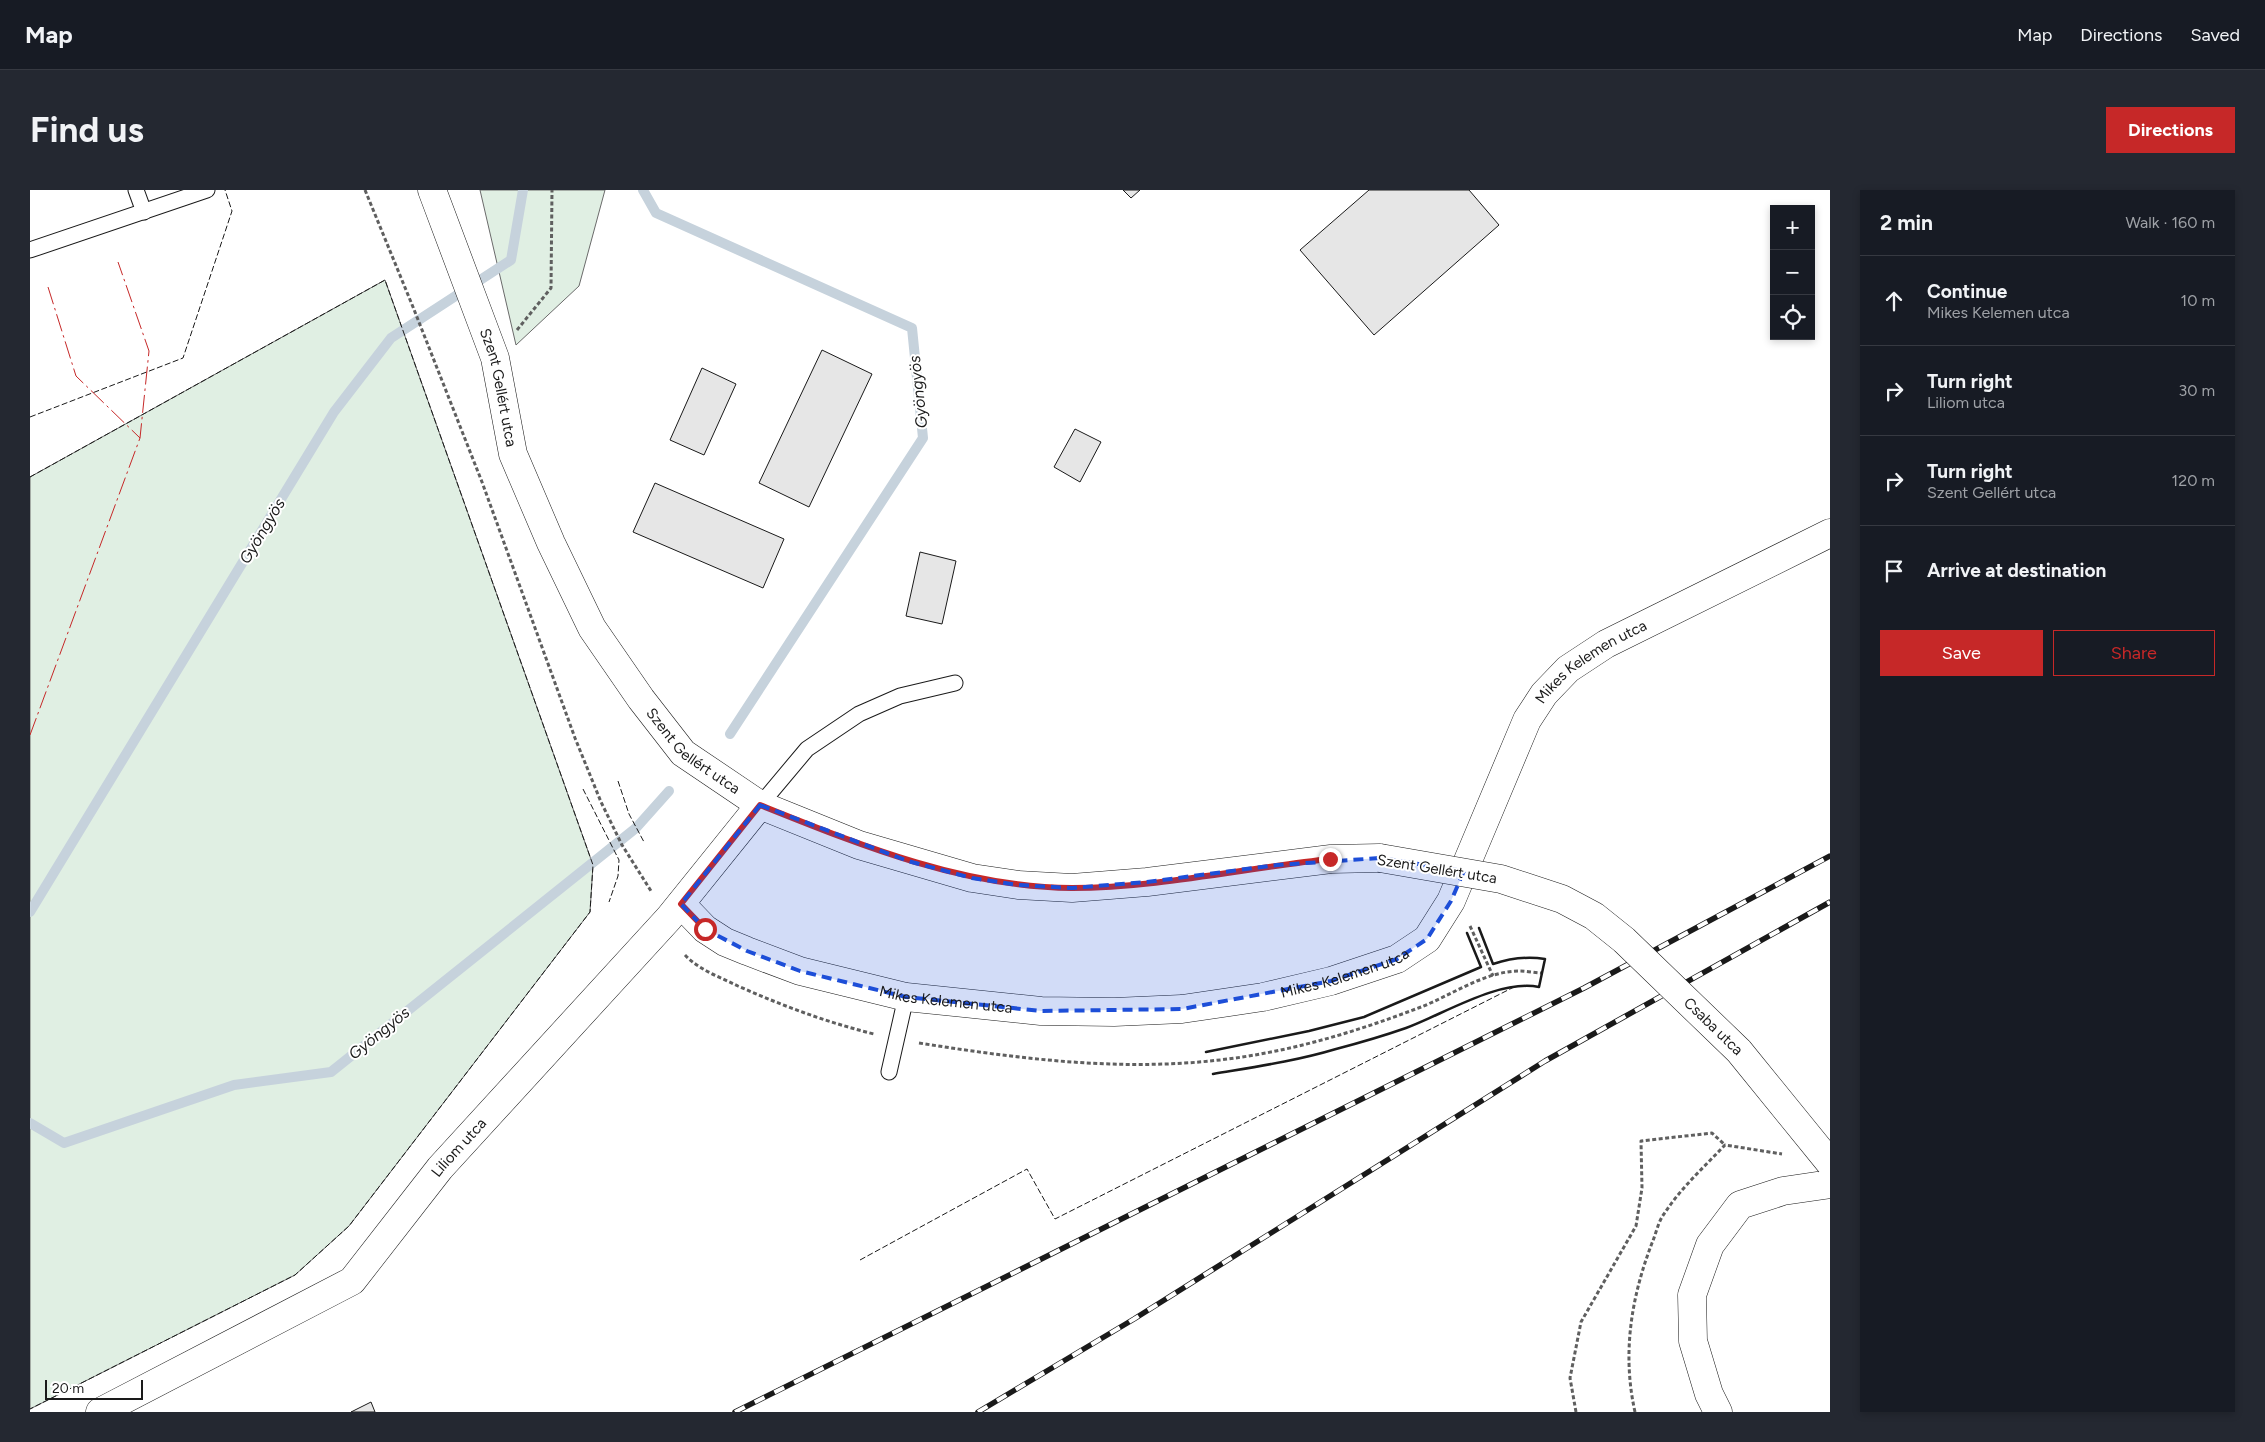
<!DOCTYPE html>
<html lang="en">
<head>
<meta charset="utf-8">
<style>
	body { margin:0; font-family:Figtree,sans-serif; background:#242831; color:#f1f3f6 }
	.controls { position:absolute; right:15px; top:15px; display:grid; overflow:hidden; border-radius:0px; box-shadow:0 2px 8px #0003 }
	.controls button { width:45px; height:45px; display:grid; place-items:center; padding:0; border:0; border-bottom:1px solid #363941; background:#171b24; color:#f1f3f6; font:25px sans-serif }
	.scale { position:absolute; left:15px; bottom:12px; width:98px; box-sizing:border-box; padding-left:5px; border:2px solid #1a1a1a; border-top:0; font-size:14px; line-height:18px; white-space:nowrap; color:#1a1a1a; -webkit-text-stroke:4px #fff; paint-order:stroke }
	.stop { position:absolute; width:15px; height:15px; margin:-11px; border:4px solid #c62828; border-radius:50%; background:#fff }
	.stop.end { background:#c62828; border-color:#fff; box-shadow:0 1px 5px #0008 }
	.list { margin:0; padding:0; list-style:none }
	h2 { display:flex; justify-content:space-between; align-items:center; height:65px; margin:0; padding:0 20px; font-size:21px }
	h2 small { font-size:16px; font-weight:400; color:#9ea1a6 }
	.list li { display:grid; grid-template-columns:32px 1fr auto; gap:15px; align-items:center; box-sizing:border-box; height:90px; padding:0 20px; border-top:1px solid #363941 }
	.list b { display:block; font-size:19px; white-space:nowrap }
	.list p { margin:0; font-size:16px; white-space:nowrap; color:#9ea1a6 }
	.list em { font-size:16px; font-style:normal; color:#9ea1a6 }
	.actions { display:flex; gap:10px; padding:15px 20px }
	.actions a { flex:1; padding:11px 0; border:1px solid #c62828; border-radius:0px; text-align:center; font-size:18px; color:#c62828 }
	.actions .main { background:#c62828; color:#fff }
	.icon { flex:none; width:28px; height:28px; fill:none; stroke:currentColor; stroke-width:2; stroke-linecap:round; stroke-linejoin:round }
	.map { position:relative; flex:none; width:1800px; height:1222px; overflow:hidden; border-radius:0px }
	header { display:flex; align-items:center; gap:30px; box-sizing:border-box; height:70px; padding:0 25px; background:#171b24; border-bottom:1px solid #363941 }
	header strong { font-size:24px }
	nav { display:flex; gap:28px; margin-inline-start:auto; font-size:18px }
	.intro { display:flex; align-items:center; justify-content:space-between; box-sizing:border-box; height:120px; padding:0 30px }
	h1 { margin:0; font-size:35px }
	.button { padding:12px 22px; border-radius:0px; background:#c62828; color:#fff; font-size:18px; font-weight:700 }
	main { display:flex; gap:30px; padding:0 30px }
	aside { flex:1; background:#171b24; border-radius:0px; box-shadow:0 2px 8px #0003 }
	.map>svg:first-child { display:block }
	.green { fill:#e0efe3; stroke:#6a6a6a }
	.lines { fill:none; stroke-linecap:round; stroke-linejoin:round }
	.stream { stroke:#c6d2dc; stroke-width:10 }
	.building { fill:#e6e6e6; stroke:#1a1a1a }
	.service-casing { stroke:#1a1a1a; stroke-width:17 }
	.minor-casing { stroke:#1a1a1a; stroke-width:29 }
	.tertiary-casing { stroke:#1a1a1a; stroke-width:29 }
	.path { stroke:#5f5f5f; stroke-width:3; stroke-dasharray:4 2.5; stroke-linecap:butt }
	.service { stroke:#fff; stroke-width:15 }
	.minor { stroke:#fff; stroke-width:28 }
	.tertiary { stroke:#fff; stroke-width:28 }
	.rail-casing { stroke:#1a1a1a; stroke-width:5.5 }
	.rail { stroke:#fff; stroke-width:4; stroke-dasharray:11; stroke-linecap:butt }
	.tertiary-bridge-casing { stroke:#1a1a1a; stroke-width:29; stroke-linecap:butt }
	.tertiary-bridge { stroke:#fff; stroke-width:28 }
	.fence { stroke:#1a1a1a; stroke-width:1; stroke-dasharray:6 2.5; stroke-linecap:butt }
	.wall { stroke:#1a1a1a; stroke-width:2.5 }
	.power { stroke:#c62828; stroke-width:1; stroke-dasharray:18 4 2.5 4; stroke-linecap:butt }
	.route { stroke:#c62828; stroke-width:6 }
	.marked { fill:#1d4ed8; fill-opacity:0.2; stroke:#1d4ed8; stroke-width:4; stroke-dasharray:10 6; stroke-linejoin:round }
	.labels { text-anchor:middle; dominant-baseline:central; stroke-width:4; stroke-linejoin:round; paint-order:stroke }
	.street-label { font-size:15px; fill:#1a1a1a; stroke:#fff }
	.water-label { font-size:16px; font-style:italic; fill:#1a1a1a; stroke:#fff }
</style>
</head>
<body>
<header>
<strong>Map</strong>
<nav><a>Map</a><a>Directions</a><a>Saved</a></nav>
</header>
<div class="intro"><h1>Find us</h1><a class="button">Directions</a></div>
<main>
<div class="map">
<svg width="1800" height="1222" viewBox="0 0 1800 1222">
	<rect width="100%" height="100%" fill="#fff"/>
	<g class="green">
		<path d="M450,0h125l-26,96 -63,59z"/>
		<path d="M355,90l208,585 -3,47 -241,314 -54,49 -265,134v-932z"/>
	</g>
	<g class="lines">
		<g class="stream">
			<path d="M613,0l13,23 256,115 11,110 -193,296"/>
			<path d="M0,722l304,-500 57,-74 120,-78 12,-70"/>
			<path d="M0,933l34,20 170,-58 97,-13 305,-244 33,-37"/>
		</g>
	</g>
	<g class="building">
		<path d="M1093,0h17l-9,8z"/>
		<path d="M1339,0h100l30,35 -125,110 -74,-85z"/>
		<path d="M792,160l50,24 -63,133 -50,-24z"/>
		<path d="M672,178l34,16 -32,71 -34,-15z"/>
		<path d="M1045,239l26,13 -21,40 -26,-15z"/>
		<path d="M625,293l129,56 -21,49 -130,-56z"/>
		<path d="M890,362l36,9 -14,63 -36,-8z"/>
		<path d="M341,1212l4,10h-24z"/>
	</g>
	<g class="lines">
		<defs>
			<g id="service">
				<path d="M106,0l8,22"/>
				<path d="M0,60l177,-60"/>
				<path d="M730,615l47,-56 52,-35 41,-18 55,-13"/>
				<path d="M859,882l17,-75"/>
			</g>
			<g id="minor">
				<path id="s1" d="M651,714l24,25 20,13 22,9 53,20 106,26 135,14 73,1 68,-3 81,-12 68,-16 66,-22 30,-20 24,-38 76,-181 17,-26 24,-25 38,-25 224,-111"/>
				<path id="s2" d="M70,1222l252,-131 88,-113 229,-250 91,-113"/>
			</g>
			<g id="tertiary">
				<path id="s3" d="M402,0l63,168 18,96 38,89 41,85 49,71 42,54 77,52 99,40 113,33 46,7 54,3 75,-6 184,-23 49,-1"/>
				<path d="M1688,1222l-9,-18 -16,-53 -1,-46 18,-50 30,-40 43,-14 47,-7"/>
			</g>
		</defs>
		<use href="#service" class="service-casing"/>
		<use href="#minor" class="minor-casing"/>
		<use href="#tertiary" class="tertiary-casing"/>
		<g class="path">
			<path d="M335,0l48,117 69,175 93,256 26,64 21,43 29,46"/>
			<path d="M487,140l34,-42 1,-98"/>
			<path d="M1440,736l23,50"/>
			<path d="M655,765c14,15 35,22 53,31 45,20 88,36 136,48"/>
			<path d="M889,853c121,19 236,33 357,8 49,-10 98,-26 145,-44 31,-12 64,-36 99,-36 7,0 15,2 22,2"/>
			<path d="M1546,1222l-6,-34 11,-56 55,-96 6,-38 -1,-47 71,-8 13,12"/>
			<path d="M1605,1222c-13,-58 -4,-114 17,-169 4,-9 6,-21 12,-29 16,-25 40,-47 61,-69l57,9"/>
		</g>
		<use href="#service" class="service"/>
		<use href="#minor" class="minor"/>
		<use href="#tertiary" class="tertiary"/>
		<defs>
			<g id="rail">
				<path d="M705,1222l849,-424 246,-132"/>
				<path d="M948,1222l156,-93 411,-258 285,-159"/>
			</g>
		</defs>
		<use href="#rail" class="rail-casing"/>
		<use href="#rail" class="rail"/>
		<defs>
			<g id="tertiary-bridge">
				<path id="s4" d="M1350,668l121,21 61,20 32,17 30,24 115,111 91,112"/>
			</g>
		</defs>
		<use href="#tertiary-bridge" class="tertiary-bridge-casing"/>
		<use href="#tertiary-bridge" class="tertiary-bridge"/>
		<g class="fence">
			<path d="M0,227l153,-59 49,-147 -7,-21"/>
			<path d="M0,287l355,-197 208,585 -3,47 -241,314 -54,49 -265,134"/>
			<path d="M588,591l11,33 15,28"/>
			<path d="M553,599l36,71 -1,16 -9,26"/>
			<path d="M830,1070l167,-91 28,50 461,-233"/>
		</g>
		<g class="wall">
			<path d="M1176,862l103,-21 55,-14 117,-50 -14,-34"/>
			<path d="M1183,884c41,-7 83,-13 123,-25 23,-6 47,-13 70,-21 38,-14 93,-49 133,-41l6,-28c-19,-3 -34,-1 -52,5l-14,-36"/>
		</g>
		<g class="power">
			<path d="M18,97l28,89 64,62"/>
			<path d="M0,545l110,-297 9,-87 -31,-89"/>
		</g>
	</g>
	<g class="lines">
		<path class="route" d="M675,739l-24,-25 79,-99c100,40 202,82 312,83 83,0 174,-20 258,-29"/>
	</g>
	<path class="marked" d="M730,615l148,56 64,17 46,7 54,3 75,-6 130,-17 103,-7 84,13 -13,30 -24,38 -30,20 -66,22 -149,28 -141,2 -135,-14 -106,-26 -53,-20 -42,-22 -24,-25z"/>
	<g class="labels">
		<g class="street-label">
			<text stroke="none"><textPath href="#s3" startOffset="209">Szent Gellért utca</textPath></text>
			<text stroke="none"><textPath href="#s1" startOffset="1112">Mikes Kelemen utca</textPath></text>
			<text stroke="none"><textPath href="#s3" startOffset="629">Szent Gellért utca</textPath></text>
			<text transform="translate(1407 679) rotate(9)">Szent Gellért utca</text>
			<text stroke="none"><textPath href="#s1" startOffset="692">Mikes Kelemen utca</textPath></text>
			<text stroke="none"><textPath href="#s1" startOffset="288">Mikes Kelemen utca</textPath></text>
			<text stroke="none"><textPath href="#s4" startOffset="386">Csaba utca</textPath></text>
			<text stroke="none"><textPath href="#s2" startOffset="455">Liliom utca</textPath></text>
		</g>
		<g class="water-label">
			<text transform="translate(888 202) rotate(-96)">Gyöngyös</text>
			<text transform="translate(232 341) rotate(-59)">Gyöngyös</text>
			<text transform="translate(349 843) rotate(-39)">Gyöngyös</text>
		</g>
	</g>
</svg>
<div class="controls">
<button>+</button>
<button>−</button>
<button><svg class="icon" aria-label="locate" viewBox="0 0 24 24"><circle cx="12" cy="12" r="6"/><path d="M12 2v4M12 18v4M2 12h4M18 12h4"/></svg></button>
</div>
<div class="scale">20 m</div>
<div class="stop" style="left:675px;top:739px"></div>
<div class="stop end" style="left:1300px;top:669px"></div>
</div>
<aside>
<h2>2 min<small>Walk · 160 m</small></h2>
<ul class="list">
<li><svg class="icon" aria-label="ahead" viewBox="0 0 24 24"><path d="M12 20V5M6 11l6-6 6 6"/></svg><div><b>Continue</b><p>Mikes Kelemen utca</p></div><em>10 m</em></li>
<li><svg class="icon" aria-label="right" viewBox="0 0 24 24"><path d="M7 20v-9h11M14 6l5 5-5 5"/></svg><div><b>Turn right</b><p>Liliom utca</p></div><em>30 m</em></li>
<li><svg class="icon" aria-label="right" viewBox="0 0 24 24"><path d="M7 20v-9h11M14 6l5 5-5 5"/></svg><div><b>Turn right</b><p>Szent Gellért utca</p></div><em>120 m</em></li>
<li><svg class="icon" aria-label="arrive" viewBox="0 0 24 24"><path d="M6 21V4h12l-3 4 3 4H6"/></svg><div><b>Arrive at destination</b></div></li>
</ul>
<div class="actions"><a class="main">Save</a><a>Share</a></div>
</aside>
</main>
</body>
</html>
